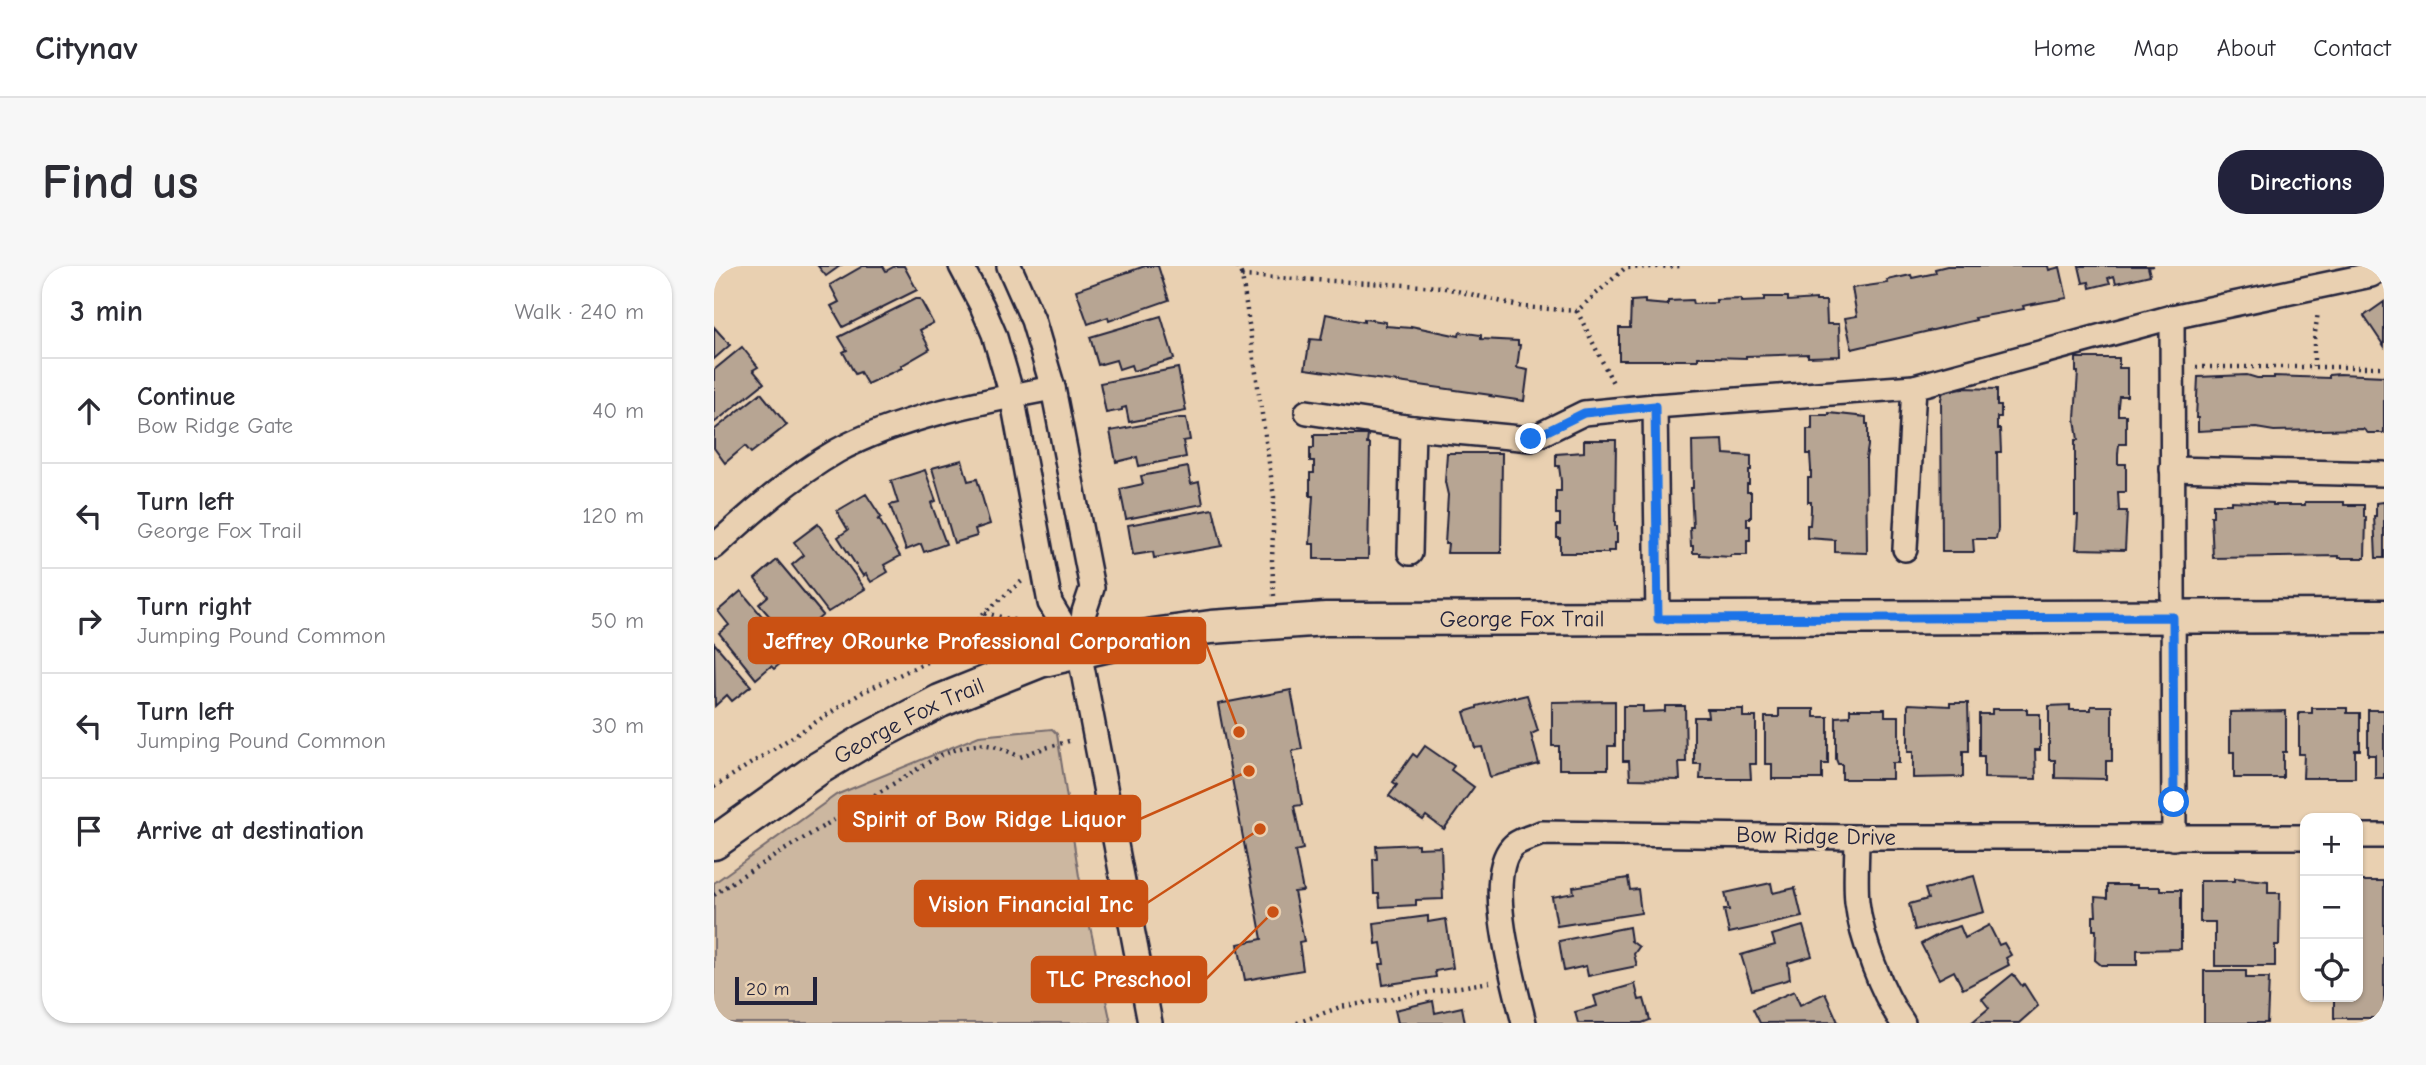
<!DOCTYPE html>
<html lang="en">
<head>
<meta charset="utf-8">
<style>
	body { margin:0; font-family:"Comic Neue",sans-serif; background:#f7f7f7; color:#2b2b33 }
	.controls { position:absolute; right:21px; bottom:21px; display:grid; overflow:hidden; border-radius:14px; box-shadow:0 2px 5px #0004 }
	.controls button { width:63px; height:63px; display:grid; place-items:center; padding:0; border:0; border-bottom:2px solid #e1e1e2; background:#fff; color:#2b2b33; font:35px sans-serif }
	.scale { position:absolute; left:21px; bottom:18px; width:82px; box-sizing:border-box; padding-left:7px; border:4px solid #22223b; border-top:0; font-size:19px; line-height:24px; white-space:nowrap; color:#22223b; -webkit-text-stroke:5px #e9d0b1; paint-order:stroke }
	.stop { position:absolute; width:21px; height:21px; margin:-16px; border:5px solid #1a73e8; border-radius:50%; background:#fff }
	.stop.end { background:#1a73e8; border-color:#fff; box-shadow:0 2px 7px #0008 }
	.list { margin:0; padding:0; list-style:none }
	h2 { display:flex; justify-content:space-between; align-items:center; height:91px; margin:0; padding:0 28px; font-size:30px }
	h2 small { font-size:23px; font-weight:400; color:#7c7c81 }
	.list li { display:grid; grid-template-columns:46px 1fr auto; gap:21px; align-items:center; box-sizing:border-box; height:105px; padding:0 28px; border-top:2px solid #e1e1e2 }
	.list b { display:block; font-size:26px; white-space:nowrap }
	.list p { margin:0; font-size:23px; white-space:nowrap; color:#7c7c81 }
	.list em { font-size:23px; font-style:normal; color:#7c7c81 }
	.icon { flex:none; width:38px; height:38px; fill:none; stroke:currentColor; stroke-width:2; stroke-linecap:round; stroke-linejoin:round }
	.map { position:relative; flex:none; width:1670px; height:757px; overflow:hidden; border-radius:28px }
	header { display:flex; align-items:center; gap:42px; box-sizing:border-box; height:98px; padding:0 35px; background:#fff; border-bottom:2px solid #e1e1e2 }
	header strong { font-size:33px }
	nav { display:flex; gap:38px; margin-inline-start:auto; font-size:24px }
	.intro { display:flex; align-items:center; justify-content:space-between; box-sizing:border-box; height:168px; padding:0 42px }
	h1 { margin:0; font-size:49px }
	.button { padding:18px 32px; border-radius:28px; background:#22223b; color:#fff; font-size:24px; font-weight:700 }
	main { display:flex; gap:42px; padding:0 42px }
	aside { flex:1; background:#fff; border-radius:28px; box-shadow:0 2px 5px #0004 }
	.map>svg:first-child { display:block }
	.green { fill:#ccb7a0; stroke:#776c6e; stroke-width:2 }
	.building { fill:#b7a593; stroke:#22223b; stroke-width:2 }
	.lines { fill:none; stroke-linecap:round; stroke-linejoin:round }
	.street-casing { stroke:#22223b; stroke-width:28 }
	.secondary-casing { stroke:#22223b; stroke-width:37 }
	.path { stroke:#22223b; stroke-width:4.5; stroke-dasharray:2 5; stroke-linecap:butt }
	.street { stroke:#e9d0b1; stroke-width:23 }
	.secondary { stroke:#e9d0b1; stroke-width:32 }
	.route { stroke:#1a73e8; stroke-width:9 }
	.labels { text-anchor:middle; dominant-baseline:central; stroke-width:6; stroke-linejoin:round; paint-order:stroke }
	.street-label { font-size:23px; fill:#22223b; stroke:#e9d0b1 }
	.leader { fill:none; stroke:#ca5113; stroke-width:2.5 }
	.callout-dot { fill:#ca5113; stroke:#e9d0b1; stroke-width:2.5 }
	.callout { fill:#ca5113; stroke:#ca5113; stroke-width:2.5 }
	.callout-label { font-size:24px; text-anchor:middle; font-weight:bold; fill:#fff }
</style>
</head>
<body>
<header>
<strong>Citynav</strong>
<nav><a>Home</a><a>Map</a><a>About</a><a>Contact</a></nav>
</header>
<div class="intro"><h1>Find us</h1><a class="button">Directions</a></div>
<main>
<aside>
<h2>3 min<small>Walk · 240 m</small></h2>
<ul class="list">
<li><svg class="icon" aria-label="ahead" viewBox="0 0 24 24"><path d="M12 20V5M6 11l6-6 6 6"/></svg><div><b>Continue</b><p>Bow Ridge Gate</p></div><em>40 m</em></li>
<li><svg class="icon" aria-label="left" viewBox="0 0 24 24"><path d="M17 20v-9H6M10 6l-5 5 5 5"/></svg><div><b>Turn left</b><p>George Fox Trail</p></div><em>120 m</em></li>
<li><svg class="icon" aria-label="right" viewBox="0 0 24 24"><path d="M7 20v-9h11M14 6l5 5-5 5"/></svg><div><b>Turn right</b><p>Jumping Pound Common</p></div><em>50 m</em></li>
<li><svg class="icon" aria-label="left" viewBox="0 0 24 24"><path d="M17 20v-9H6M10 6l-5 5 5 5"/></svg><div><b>Turn left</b><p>Jumping Pound Common</p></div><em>30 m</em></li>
<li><svg class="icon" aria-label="arrive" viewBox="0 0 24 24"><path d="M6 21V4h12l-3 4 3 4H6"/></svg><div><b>Arrive at destination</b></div></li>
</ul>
</aside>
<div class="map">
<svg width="1670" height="757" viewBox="0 0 1670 757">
	<rect width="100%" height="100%" fill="#e9d0b1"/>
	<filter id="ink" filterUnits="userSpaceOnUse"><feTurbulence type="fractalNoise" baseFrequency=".0143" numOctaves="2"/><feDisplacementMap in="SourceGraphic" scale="14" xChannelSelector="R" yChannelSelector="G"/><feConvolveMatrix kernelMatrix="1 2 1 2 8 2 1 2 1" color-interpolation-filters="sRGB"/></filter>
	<g filter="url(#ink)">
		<path class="green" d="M338,463l5,5 22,142 32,147h-397v-140l122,-88 143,-59z"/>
		<g class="building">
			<path d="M104,0h22l-14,10z"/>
			<path d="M149,0h20l3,5 9,-5h9l13,24 -74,37 -12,-21 8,-4 -9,-17z"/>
			<path d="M431,0h13l11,34 -60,21 -1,-4 -20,7 -12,-34z"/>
			<path d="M1233,0h101l1,4 11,-3 7,31 -40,7 -4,1 1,3 -45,8 -4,1 1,2 -124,29 -7,-31 12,-2 -5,-28 36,-5 -1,-3 24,-5 1,3 24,-5 -1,-4z"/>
			<path d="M1365,0h75l-6,1 2,8 -34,8 -2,-7 -6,2 2,5 -20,5 -1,-6 -6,1z"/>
			<path d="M1050,31h24v4l28,-2v2h10l1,23h12l1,32 -32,1v-3l-62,2v2l-34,-1h-14v3h-79v-32h11l1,-27 14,-1v3l23,2v-4l24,-1 1,4 23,-1v-3l25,-1v3l23,-1z"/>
			<path d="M201,33h5l13,24 -13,7 10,19 -29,17 1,2 -35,16 -7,-12 -5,2 -12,-22 4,-2 -8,-13z"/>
			<path d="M1670,36v44l-20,-30z"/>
			<path d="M612,48l38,8v-3l22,3v4l25,2v-2l48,10 1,-4 21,3v4l37,2v4h2l-3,23 11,2 -4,31 -34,-5 1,-1 -186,-26 5,-30 11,1z"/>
			<path d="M447,50l13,43 -41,12 -2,-6 -12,4 -3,-9 -18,5 -8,-28z"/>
			<path d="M0,61l16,18 -16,14z"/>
			<path d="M28,81l16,20 -5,3 11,13 -50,40v-53z"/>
			<path d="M1362,92h43v10h8v28h-8l-1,10v9h8v29h-7l-1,10v10h8v28h-8l1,19h8l-2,39 -49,-1 2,-34h-3v-75h3l-3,-21 3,-47h-2z"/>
			<path d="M464,102l8,43 -57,11 -3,-15 -4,1v2l-16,3 -6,-30z"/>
			<path d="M1626,108l44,2v57h-16l-5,-4 -89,2 -18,-3 -58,3v-13h-2l2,-41 49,-2 10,3h17v-2l55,2v-3z"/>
			<path d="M1248,122l35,1v17h4v11h-4v12h3l1,23h-4l1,77 -2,10h-23l1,13h-32l-1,-153 2,-8z"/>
			<path d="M47,127l26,32 -36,28 -6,-7 -20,17 -11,-15v-18z"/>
			<path d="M1115,147l37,4v7h2v22l-2,12 1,95 -32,-1v-12l-28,-2v-13h3l1,-15v-8h-3v-24h3v-9l-1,-15h-3v-25h5v-14h17z"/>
			<path d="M465,152h7l4,22 -7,1 3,16 -47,9 -2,-9 -21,5 -6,-31z"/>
			<path d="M600,169h54l-1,9h3l-2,115h-54v-15h-4l3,-48h-3v-23h4v-12h-4v-13h4z"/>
			<path d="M870,174h32l-1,86h2v17h-2v8h-7v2h-48v-15h-3v-13h3v-11h-4v-23h5v-10l-2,-15h-3v-12l28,-2z"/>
			<path d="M1009,174l1,14 27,2v14h-2v14h-2v8h4v26h-4v8h3v14h-3v15h-16v2l-31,-2v-2h-7v-7h-2l-1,-19h3l-2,-39h2l-1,-47z"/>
			<path d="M733,187h55l-1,100h-54l1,-9h-3l3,-49 -3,-13z"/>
			<path d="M248,194l6,21 9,-2 13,45 -15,5 2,7 -23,7 -22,-75z"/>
			<path d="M474,201l3,17 8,-2 4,22 -77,15 -6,-30 23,-5 -2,-8z"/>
			<path d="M211,204l11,31 -5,2 15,41 -22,8 -3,-8 -15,6 -16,-45 8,-2 -7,-22z"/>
			<path d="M152,228l15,23 -4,3 2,-1 21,37 -16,9 4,7 -17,10 -5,-8 -3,2 -25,-39 10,-7 -11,-19z"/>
			<path d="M1517,235l42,2v2h32v-3h39v3h20v12h2l-1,41h-26v-2l-126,2 -2,-42h2v-12h18z"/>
			<path d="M1670,236v56h-8l-2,-42h2v-13z"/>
			<path d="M499,243l9,37 -68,12 -1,-6 -20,3 -5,-30z"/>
			<path d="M104,258l47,65 -37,23 -36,-47 12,-10 -10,-13z"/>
			<path d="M63,294l46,55 -14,12 4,6 -15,12 -7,-7 -2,1 -30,-35 9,-8 -13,-17z"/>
			<path d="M27,325l52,62 -19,16 -3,-3 -15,13 -37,-46 10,-8 -11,-14z"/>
			<path d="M0,377l37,43 -19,15 -5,-6 -12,11z"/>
			<path d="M577,424l11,59 -10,2 10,54 -8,1 9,43 -8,2 8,40 -9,1 10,49 -5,1 4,28 -58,10 -7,-36 24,-5 -44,-235z"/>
			<path d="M813,429l11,36 -7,3 8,30 -49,13 -8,-30 -7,1 -11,-36 13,-4v-2l37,-10v2z"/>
			<path d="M901,435v45h-7v23h-49v-23h-7v-44z"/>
			<path d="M1236,437h18l1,36v12h-6v26l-50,1v-26h-5v-46l1,-2 41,2z"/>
			<path d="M1356,439v5h21v-4h21v55h-6v18l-51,-1v-18h-6v-54z"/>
			<path d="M909,440h20v6l22,-1v-5h20l1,56h-7l1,18 -50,-1 -1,-18h-6z"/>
			<path d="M1598,442h35v5h13v37h-5v28h-52l1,-24h-5v-41h13z"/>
			<path d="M993,443h36v8h13v47h-6l1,15h-51l1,-15h-7v-47h14z"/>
			<path d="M1065,443h35v8h14v47h-6v15h-50v-15h-7v-47h14z"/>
			<path d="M1136,443h35v7h14v47h-7v16h-50v-15h-4l-2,-5v-42l14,-1z"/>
			<path d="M1278,443h35v5h13v36h-5l1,29 -52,-1v-22h-5v-42h13z"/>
			<path d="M1654,444h16v68h-9v-23h-7z"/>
			<path d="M1572,445v41h-3v26h-49v-26h-4v-40z"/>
			<path d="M711,480l29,20 -3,4 23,17 -30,42 -18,-13 -3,4 -34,-24 8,-11 -4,-3 20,-28 4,3z"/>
			<path d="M704,578v4l23,-1 2,52 -27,1v5l-36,2 -1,-13h-5l-1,-35h4l-1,-13z"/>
			<path d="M1260,610l10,36 -69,18 -6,-26 19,-5 -3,-10z"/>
			<path d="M914,612l2,12 8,-1 3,24 -84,13 -5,-29 22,-4 -1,-6z"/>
			<path d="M1521,612l33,3v12h12l-1,52h-4v21h-60v-44h-15v-41h35z"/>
			<path d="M1644,615h26v137h-50v-21h24z"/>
			<path d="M1057,617l2,10 22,-5 7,29 -73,16 -5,-23h5l-4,-17z"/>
			<path d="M1393,619h30v2h23v3h21v59l-44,1v15h-36l-6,-5 1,-30h-3v-14h3l-1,-19 12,1z"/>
			<path d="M714,650v6l18,-3 7,49 -18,3 1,6 -53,8 -3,-21h4l-3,-21 -5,1 -2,-21z"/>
			<path d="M1275,659l10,20 5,-2 7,12 -5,3 3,7 -46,24 -9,-18 -15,8 -18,-35 26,-14 13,-4 5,12z"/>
			<path d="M1089,660l9,30 -24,7 2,16 -38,11 -11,-35 34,-10 -3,-10z"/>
			<path d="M915,661l2,14 8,6 -5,7 3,12 -49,10 -2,-10 -22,5 -5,-30z"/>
			<path d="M1490,705h42v7h23l-2,45h-63z"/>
			<path d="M1299,708l9,12 2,-2 14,22 -19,17h-48l18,-15 -7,-9z"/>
			<path d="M921,718l4,16 5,-1 6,21 -8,3h-64l-3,-11 22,-6 -3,-10z"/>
			<path d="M1080,725l6,14 25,-12 13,29 -78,1 -7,-14z"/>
			<path d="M719,735l2,12 27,-6 3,16h-67l-3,-13z"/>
		</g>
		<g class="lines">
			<defs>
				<g id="street">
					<path d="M247,0l21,40 12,28 18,61 38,208 29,48"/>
					<path d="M295,0l24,54 20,68 39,200 -8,24 -5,39 71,372"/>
					<path d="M1458,51l2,521"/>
					<path d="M941,140l3,213"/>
					<path d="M593,146l106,16 118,11 53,-26 71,-7 259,-19 258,-70 199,-42 13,-9"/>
					<path d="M1458,203l212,5"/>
					<path d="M0,281c38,-35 78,-70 123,-96 61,-34 148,-50 216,-63"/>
					<path d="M1191,283l9,-162"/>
					<path d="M696,287l3,-125"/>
					<path d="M1644,570h26"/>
					<path d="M1143,571c0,21 -2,44 0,65 4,36 25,92 46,121"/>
					<path d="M810,757c-9,-38 -41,-145 -12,-176 6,-7 21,-10 29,-14l316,4h448"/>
				</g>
				<g id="secondary">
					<path id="s1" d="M0,577l105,-75 45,-27 76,-40 100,-40 113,-26 58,-8 115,-8 1058,-3"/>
				</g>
			</defs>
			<use href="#street" class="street-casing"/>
			<use href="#secondary" class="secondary-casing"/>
			<g class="path">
				<path d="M524,0l4,10"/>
				<path d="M863,45l37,74"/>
				<path d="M1482,101h188"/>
				<path d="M1600,101v-27l4,-28"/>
				<path d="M560,330l-2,-35 2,-64 -32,-221 199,11 82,20 54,4 48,-43 57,-2"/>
				<path d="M271,347l44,11"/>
				<path d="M0,521l149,-95 89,-42 32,-37 38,-32"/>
				<path d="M0,629l21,-15 204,-124c36,-14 46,-17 81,1l15,-6 34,-10"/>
				<path d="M583,757l43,-16 150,-25"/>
			</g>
			<use href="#street" class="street"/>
			<use href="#secondary" class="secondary"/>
		</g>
	</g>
	<g class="lines" filter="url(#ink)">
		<path class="route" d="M817,173l53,-26 71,-7 3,213 515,-2 1,185"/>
	</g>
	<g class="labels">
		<g class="street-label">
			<text stroke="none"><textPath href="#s1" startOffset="861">George Fox Trail</textPath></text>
			<text stroke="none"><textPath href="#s1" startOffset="231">George Fox Trail</textPath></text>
			<text transform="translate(1102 570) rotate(1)">Bow Ridge Drive</text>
		</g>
	</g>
	<path class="leader" d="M525 466L491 375M535 505L426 553M546 563L433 637M559 646L492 713"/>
	<g class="callout-dot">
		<circle cx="525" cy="466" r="7"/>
		<circle cx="535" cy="505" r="7"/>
		<circle cx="546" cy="563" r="7"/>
		<circle cx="559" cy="646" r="7"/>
	</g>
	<g class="callout">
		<rect x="35" y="352" width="456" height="45" rx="7"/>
		<rect x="125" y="530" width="301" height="45" rx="7"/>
		<rect x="201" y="615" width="232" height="45" rx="7"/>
		<rect x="318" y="691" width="174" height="45" rx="7"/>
	</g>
	<g class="callout-label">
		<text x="263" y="383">Jeffrey ORourke Professional Corporation</text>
		<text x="275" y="561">Spirit of Bow Ridge Liquor</text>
		<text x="317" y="646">Vision Financial Inc</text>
		<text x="405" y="721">TLC Preschool</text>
	</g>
</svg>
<div class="controls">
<button>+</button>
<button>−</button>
<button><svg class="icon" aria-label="locate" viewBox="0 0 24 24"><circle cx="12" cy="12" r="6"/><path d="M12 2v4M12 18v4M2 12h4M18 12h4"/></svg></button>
</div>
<div class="scale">20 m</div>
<div class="stop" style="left:1460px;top:536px"></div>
<div class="stop end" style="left:817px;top:173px"></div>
</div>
</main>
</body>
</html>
